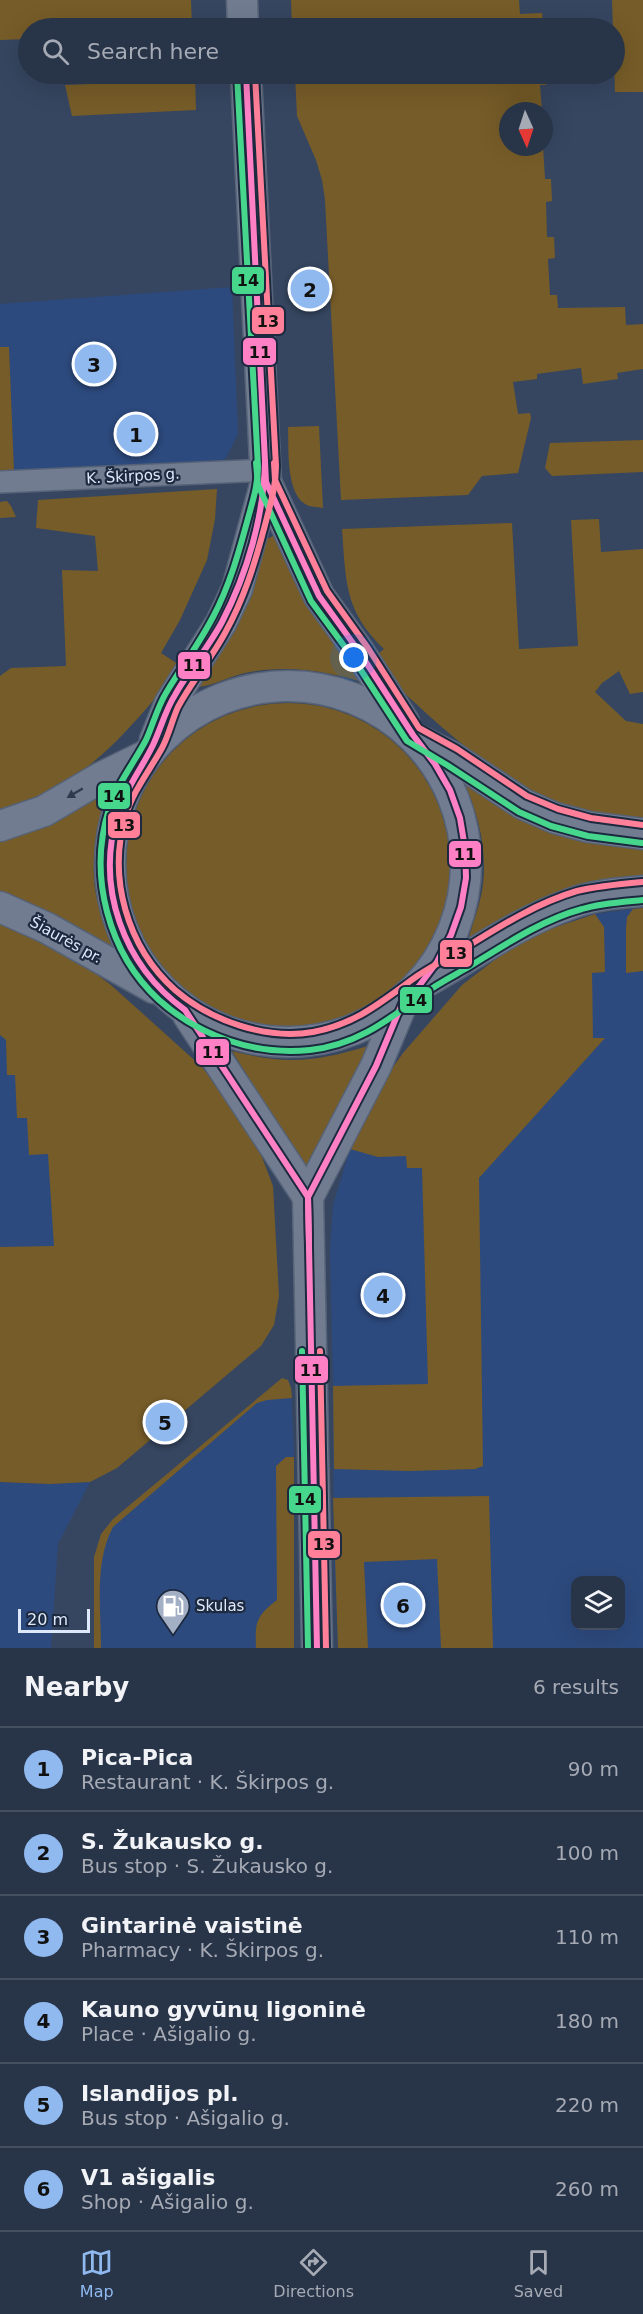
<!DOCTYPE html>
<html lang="en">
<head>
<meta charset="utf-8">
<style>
	body { margin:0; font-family:"DejaVu Sans",sans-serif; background:#303c4f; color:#f1f3f6 }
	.controls { position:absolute; right:18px; bottom:18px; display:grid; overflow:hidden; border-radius:12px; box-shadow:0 6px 24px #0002 }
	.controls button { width:54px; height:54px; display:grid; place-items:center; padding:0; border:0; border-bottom:2px solid #444f60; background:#283448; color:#f1f3f6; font:30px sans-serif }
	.compass { position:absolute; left:499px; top:102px; width:54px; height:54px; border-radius:50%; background:#283448; box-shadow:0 6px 24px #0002; rotate:177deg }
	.scale { position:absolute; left:18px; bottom:15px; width:72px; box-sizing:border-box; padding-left:6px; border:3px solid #dde8fa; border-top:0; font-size:16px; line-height:21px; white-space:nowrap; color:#dde8fa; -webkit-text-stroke:4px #1c293f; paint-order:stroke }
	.you { position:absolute; left:354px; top:658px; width:21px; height:21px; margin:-15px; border:4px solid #fff; border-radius:50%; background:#1a73e8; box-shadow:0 0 0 9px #1a73e833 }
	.badge { display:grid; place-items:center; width:39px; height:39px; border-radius:50%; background:#90b9f0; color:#111; font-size:20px; font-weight:700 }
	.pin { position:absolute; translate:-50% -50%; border:3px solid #fff; box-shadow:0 2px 6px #0006 }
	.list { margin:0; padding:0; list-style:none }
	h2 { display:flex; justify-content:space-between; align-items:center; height:78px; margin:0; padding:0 24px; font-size:26px }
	h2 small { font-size:20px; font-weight:400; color:#a5aab4 }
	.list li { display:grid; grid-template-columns:39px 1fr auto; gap:18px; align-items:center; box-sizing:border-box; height:84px; padding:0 24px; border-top:2px solid #444f60 }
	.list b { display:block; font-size:22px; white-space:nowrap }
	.list p { margin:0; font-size:20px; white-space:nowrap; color:#a5aab4 }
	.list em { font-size:20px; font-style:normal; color:#a5aab4 }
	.icon { flex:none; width:33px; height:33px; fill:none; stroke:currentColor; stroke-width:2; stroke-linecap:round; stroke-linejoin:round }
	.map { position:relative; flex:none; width:643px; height:1648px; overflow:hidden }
	.search { position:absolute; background:#283448; box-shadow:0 6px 24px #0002; left:18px; right:18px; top:18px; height:66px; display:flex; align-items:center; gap:15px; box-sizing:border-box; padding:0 21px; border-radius:33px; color:#a5aab4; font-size:22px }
	.sheet { height:582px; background:#283448 }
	nav { display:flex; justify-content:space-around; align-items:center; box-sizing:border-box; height:84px; border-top:2px solid #444f60; background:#283448; font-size:16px; color:#a5aab4 }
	nav a { display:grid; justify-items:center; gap:3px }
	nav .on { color:#90b9f0 }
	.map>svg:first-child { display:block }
	.built { fill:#2d4a7e; fill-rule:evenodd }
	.green { fill:#765c28 }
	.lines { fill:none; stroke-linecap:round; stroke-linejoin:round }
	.minor-casing { stroke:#566277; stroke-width:24 }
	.secondary-casing { stroke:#566277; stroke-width:33 }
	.minor { stroke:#717c90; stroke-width:21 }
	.secondary { stroke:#717c90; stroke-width:30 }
	.bus-1-casing { stroke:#1c293f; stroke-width:10 }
	.bus-2-casing { stroke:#1c293f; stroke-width:10 }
	.bus-3-casing { stroke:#1c293f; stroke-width:10 }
	.bus-1 { stroke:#ff80c5; stroke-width:6 }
	.bus-2 { stroke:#46d78d; stroke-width:6 }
	.bus-3 { stroke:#ff8098; stroke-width:6 }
	.oneway { fill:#2d3a4f }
	.labels { text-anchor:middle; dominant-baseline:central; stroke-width:4.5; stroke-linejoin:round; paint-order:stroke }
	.street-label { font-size:15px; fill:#dde8fa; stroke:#1c293f }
	.poi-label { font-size:15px; fill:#dde8fa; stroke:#1c293f; text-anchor:start }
	.line-badge { stroke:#1c293f; stroke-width:2 }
	.pale-badge-label { font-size:16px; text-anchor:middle; font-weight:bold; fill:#111 }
</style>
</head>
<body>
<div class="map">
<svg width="643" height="1648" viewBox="0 0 643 1648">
	<rect width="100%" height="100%" fill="#364660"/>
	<g class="built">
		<path d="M232,287l6,147 -12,24 -9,7 -203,7 -5,-125h-9v-43z"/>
		<path d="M643,908v740h-305l-4,-88 -1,-174 -3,-135 3,-46 17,-56 53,-96 59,-68 39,-30 43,-24 51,-17zM576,1580h44v46h-44z"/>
		<path d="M0,921l77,347 -77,2z"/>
		<path d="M282,1378l6,2 3,8 3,69v191h-200v-91l7,-23 12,-15z"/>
		<path d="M0,1482l50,2 40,-2 -32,62 -7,104h-51z"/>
	</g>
	<g class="green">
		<path d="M0,0h191l1,28h-164v11l-28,1z"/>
		<path d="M291,0h228l1,14 22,-1 1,12 -5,1 -1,2h-245z"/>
		<path d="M612,0h31v92h-28z"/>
		<path d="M90,74h105l1,36 -124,6 -7,-31 26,-1z"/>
		<path d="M295,74h251v11h-6l2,26h-34v36h35l2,32h6l1,22 -6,1 1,35h7l1,21 -7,1 2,36h7l1,13 67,-1 1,18 17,-1v45l-26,4 1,6 -35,5 -2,-16 -44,6v5l-24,3 5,32 12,-1 1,5 -13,55 -36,3 -14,19 -127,5 -16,-300 -3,-20 -6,-20 -19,-44z"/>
		<path d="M0,347h9l5,125 -14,1z"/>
		<path d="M319,426l4,82c-4,-1 -10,-1 -14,-2 -24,-9 -20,-57 -21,-79z"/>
		<path d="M643,440v32l-91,4 -7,-8 5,-25z"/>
		<path d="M217,489l-2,30 -8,41 -27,60 -19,33 20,13c-32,41 -69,86 -114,116 -20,14 -44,22 -67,31v-137l11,-8 55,-2 -4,-96 36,1 -3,-35 -59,-8 2,-28z"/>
		<path d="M7,501l4,5 5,11 -16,1v-16z"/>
		<path d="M599,519l2,33 42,-3v143l-13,2 -11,-23 -17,12 -7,9 31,29 17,3v96c-20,-3 -44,-2 -63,-9 -60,-19 -107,-56 -153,-97 -19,-18 -39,-34 -54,-56l11,-9c-40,-38 -38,-68 -42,-120l170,-6 7,126 59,-3 -7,-126z"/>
		<path d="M273,536l10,3 92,147c-44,-15 -89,-23 -134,-12 -15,4 -31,13 -45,13l69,-147z"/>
		<circle cx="288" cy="865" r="162"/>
		<path d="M109,784c-9,37 -21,77 -12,115 4,17 12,33 18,49l-89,-46 -26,-9v-53z"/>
		<path d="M465,785l93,48 51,13 34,1v30l-68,10 -18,5 -89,49c4,-16 11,-33 14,-50 6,-36 -2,-73 -17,-106z"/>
		<path d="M643,908v63l-17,2v-45l1,-11 6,-8z"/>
		<path d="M595,914l9,13 1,45 -13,1 1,65h12l-126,140 4,288 -8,3 -66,2 -75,-2 -1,-83 95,-2 -6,-216h-15l-1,-12 -28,1 -28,-8 25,-56 28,-40 59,-68 39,-30 43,-24z"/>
		<path d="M0,921l69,33 42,31 91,82 53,72 18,47 6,110 -5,29 -13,21 -144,122 -27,14 -40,2 -50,-2v-235l54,-1 -6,-92 -19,1 -2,-37h-10l-2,-43h-8l-1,-35 -6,-5z"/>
		<path d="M368,1046l-60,127 -76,-122c53,14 83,11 136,-5z"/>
		<path d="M282,1378l6,2 3,8 1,10 -25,2 -10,3 -144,124c-19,35 -12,82 -12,121h-7v-91l7,-23 12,-15z"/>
		<path d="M286,1457h8v191h-38c-1,-26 0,-32 21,-48l-1,-134z"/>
		<path d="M489,1496l4,152h-52l-4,-89 -73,3 4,86h-30l-5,-150z"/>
	</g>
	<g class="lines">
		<defs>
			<path id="minor" d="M0,482l266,-12"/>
			<g id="secondary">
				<path d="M242,0l1,28"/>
				<path d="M266,482l53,114 41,57 44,69"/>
				<circle cx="288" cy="864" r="178"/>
				<path d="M155,740l15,-37 51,-80 16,-34 29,-107 -20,-408"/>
				<path d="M420,741l32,16 71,47 32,14 34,9 54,7"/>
				<path d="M0,826l44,-15 58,-34 43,-21"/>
				<path d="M0,907l47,21 107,60"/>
				<path d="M427,981c46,-26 92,-59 143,-77 23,-9 49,-11 73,-13"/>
				<path d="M188,1015l120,182"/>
				<path d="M317,1648l-9,-451 68,-131 28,-67"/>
			</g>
		</defs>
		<use href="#minor" class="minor-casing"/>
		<use href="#secondary" class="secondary-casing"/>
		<use href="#minor" class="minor"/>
		<use href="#secondary" class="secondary"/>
		<defs>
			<g id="bus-1">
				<path d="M246,74l20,408 53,114 41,57 53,82 22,29 15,26 10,28 5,30 1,30 -5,29 -10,28 -14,27 -18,24 -15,13 -28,67 -68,131 9,451"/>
				<path d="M265,461c-1,55 -18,113 -43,161 -14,26 -33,48 -47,73 -10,16 -14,33 -22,50 -11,23 -27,43 -35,68 -23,74 5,152 67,197l123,187 1,46"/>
			</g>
			<g id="bus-2">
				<path d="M237,74l21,393c0,19 -6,36 -11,55 -9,33 -18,65 -34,95 -14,27 -32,51 -47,76 -9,15 -13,32 -20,47 -12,23 -29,44 -37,69 -21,66 -1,144 50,191 40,36 97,56 151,50 47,-5 78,-30 114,-56 13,-10 29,-18 43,-26 36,-22 74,-48 115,-59 20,-6 41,-7 61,-9"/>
				<path d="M256,463l2,22 53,116 42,57 54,83 40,24 72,47 32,14 37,10 54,7"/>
				<path d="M302,1351l6,297"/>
			</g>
			<g id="bus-3">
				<path d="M255,74l21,392c0,21 -6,39 -11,59 -10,38 -21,74 -40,108 -14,26 -33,48 -47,74 -6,13 -9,28 -16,41 -12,22 -29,43 -36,67 -19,62 1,132 49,175 36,31 91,50 138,42 42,-8 67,-29 100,-53 15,-11 32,-19 47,-28 37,-23 76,-48 117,-60 21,-5 43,-7 65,-9"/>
				<path d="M274,463l1,17 52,111 41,57 51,80 38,21 70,47 31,13 33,9 52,7"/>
				<path d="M320,1351l6,297"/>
			</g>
		</defs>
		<use href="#bus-1" class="bus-1-casing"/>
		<use href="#bus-2" class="bus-2-casing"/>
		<use href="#bus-3" class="bus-3-casing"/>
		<use href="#bus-1" class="bus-1"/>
		<use href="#bus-2" class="bus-2"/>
		<use href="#bus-3" class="bus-3"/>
	</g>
	<defs><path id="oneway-solid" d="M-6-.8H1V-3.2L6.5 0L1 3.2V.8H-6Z" transform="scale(1.5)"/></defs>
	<use class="oneway" href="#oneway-solid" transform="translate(75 793) rotate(150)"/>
	<defs>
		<symbol id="fuel-pin" viewBox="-11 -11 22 30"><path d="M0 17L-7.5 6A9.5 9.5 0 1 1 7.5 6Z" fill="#a3afc4" stroke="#1c293f"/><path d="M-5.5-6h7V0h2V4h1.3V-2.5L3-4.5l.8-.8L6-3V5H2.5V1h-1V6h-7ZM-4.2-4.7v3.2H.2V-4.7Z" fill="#fff"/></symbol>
	</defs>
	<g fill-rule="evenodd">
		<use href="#fuel-pin" x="154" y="1587" width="38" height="52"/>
	</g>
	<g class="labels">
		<g class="street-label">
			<text transform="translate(133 476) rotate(-3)">K. Škirpos g.</text>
			<text transform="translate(66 940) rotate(29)">Šiaurės pr.</text>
		</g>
		<g class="poi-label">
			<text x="196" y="1606">Skulas</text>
		</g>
	</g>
	<g class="line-badge">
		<rect x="231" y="266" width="34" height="29" rx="6" fill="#46d78d"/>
		<rect x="251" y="306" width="34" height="29" rx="6" fill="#ff8098"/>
		<rect x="242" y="337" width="35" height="29" rx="6" fill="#ff80c5"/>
		<rect x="177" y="651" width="34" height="29" rx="6" fill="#ff80c5"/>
		<rect x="97" y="782" width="34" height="28" rx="6" fill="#46d78d"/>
		<rect x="107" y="811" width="34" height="28" rx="6" fill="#ff8098"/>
		<rect x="448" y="840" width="34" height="28" rx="6" fill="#ff80c5"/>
		<rect x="439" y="939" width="34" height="29" rx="6" fill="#ff8098"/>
		<rect x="399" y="986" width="34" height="28" rx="6" fill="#46d78d"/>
		<rect x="195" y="1038" width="35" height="28" rx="6" fill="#ff80c5"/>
		<rect x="294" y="1355" width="35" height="29" rx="6" fill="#ff80c5"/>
		<rect x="288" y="1485" width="34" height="29" rx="6" fill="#46d78d"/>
		<rect x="307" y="1530" width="34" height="29" rx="6" fill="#ff8098"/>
	</g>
	<g class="pale-badge-label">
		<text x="248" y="286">14</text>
		<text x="268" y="327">13</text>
		<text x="260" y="358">11</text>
		<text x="194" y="671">11</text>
		<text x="114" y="802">14</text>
		<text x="124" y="831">13</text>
		<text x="465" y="860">11</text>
		<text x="456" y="959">13</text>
		<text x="416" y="1006">14</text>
		<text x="213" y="1058">11</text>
		<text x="311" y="1376">11</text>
		<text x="305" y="1505">14</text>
		<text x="324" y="1550">13</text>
	</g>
</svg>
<div class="controls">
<button><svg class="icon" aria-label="layers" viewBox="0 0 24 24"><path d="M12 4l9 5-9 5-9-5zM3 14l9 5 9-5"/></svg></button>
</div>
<svg class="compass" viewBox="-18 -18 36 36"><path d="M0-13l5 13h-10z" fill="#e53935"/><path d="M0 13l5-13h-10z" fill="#a5aab4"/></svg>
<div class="scale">20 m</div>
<div class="you"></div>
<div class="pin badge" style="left:136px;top:434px">1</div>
<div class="pin badge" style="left:310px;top:289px">2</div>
<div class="pin badge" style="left:94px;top:364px">3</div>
<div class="pin badge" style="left:383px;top:1295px">4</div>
<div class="pin badge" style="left:165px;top:1422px">5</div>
<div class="pin badge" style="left:403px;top:1605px">6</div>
<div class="search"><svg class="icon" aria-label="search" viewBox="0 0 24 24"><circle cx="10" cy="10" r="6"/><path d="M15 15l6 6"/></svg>Search here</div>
</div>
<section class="sheet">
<h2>Nearby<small>6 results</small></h2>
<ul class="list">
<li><span class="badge">1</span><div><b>Pica-Pica</b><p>Restaurant · K. Škirpos g.</p></div><em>90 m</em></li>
<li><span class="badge">2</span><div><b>S. Žukausko g.</b><p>Bus stop · S. Žukausko g.</p></div><em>100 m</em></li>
<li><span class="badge">3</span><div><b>Gintarinė vaistinė</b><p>Pharmacy · K. Škirpos g.</p></div><em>110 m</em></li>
<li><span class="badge">4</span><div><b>Kauno gyvūnų ligoninė</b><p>Place · Ašigalio g.</p></div><em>180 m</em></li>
<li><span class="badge">5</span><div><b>Islandijos pl.</b><p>Bus stop · Ašigalio g.</p></div><em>220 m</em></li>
<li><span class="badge">6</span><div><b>V1 ašigalis</b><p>Shop · Ašigalio g.</p></div><em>260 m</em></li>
</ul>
</section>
<nav>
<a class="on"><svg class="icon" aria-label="map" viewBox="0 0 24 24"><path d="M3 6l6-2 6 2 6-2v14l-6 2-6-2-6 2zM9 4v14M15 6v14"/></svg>Map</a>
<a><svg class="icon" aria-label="directions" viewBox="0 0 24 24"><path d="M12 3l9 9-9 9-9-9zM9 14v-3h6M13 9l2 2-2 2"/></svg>Directions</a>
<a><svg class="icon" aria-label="saved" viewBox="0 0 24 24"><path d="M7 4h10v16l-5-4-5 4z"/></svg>Saved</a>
</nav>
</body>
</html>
